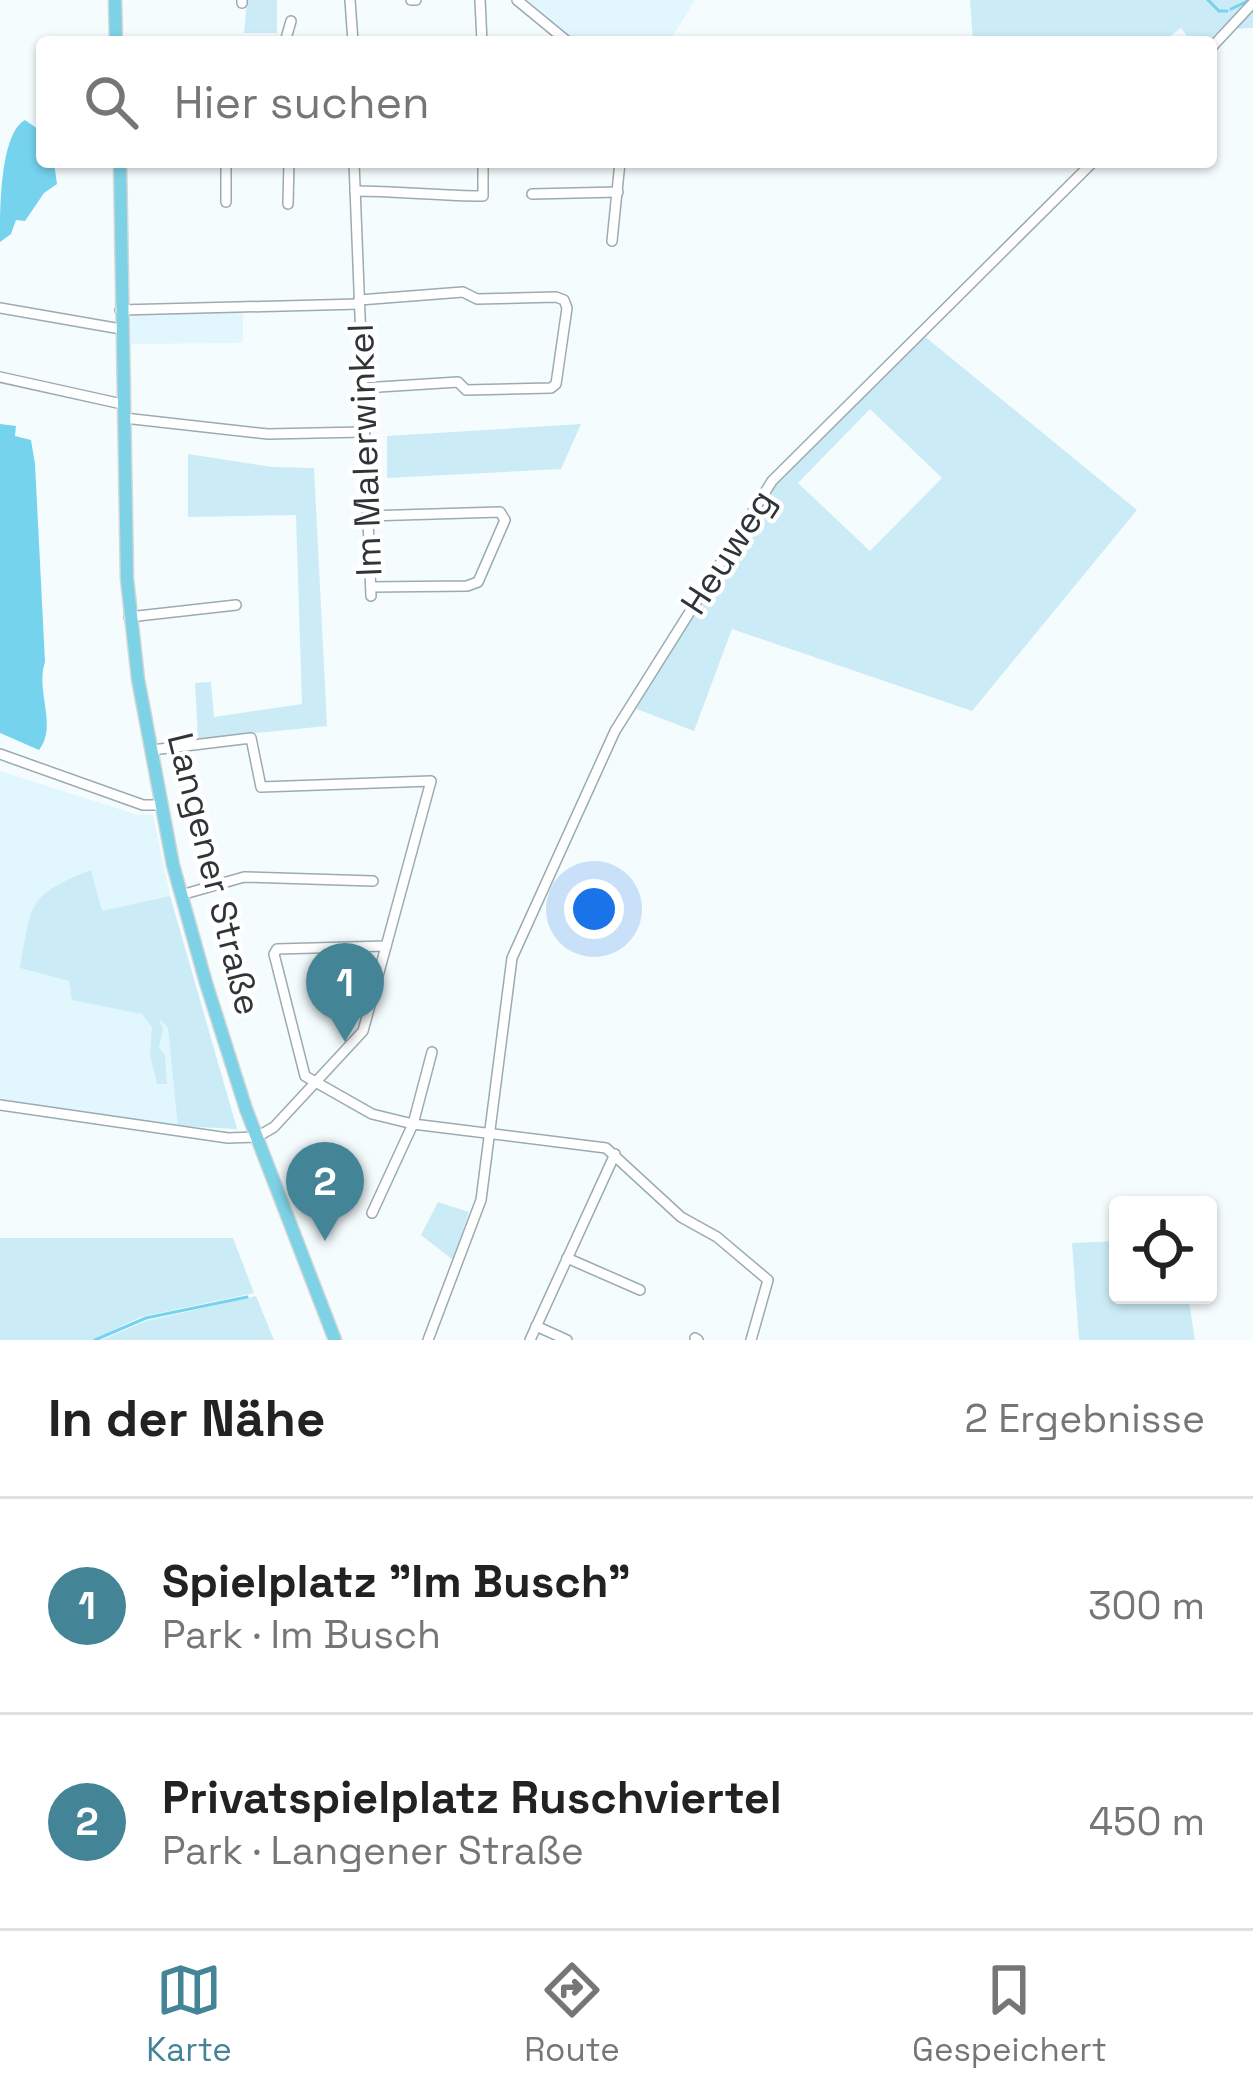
<!DOCTYPE html>
<html lang="de">
<head>
<meta charset="utf-8">
<style>
	body { margin:0; font-family:"Space Grotesk",sans-serif; background:#f2f2f2; color:#222 }
	.controls { position:absolute; right:36px; bottom:36px; display:grid; overflow:hidden; border-radius:12px; box-shadow:0 3px 9px #0004 }
	.controls button { width:108px; height:108px; display:grid; place-items:center; padding:0; border:0; border-bottom:3px solid #e0e0e0; background:#fff; color:#222; font:60px sans-serif }
	.you { position:absolute; left:594px; top:909px; width:42px; height:42px; margin:-30px; border:9px solid #fff; border-radius:50%; background:#1a73e8; box-shadow:0 0 0 18px #1a73e833 }
	.badge { display:grid; place-items:center; width:78px; height:78px; border-radius:50%; background:#438496; color:#fff; font-size:39px; font-weight:700 }
	.pin { position:absolute; translate:-50% -99px; filter:drop-shadow(0 3px 6px #0008) }
	.pin::after { content:''; position:absolute; top:63px; width:42px; height:36px; background:inherit; clip-path:polygon(0 0,100% 0,50% 100%) }
	.list { margin:0; padding:0; list-style:none }
	h2 { display:flex; justify-content:space-between; align-items:center; height:156px; margin:0; padding:0 48px; font-size:51px }
	h2 small { font-size:39px; font-weight:400; color:#767676 }
	.list li { display:grid; grid-template-columns:78px 1fr auto; gap:36px; align-items:center; box-sizing:border-box; height:216px; padding:0 48px; border-top:3px solid #e0e0e0 }
	.list b { display:block; font-size:45px; white-space:nowrap }
	.list p { margin:0; font-size:39px; white-space:nowrap; color:#767676 }
	.list em { font-size:39px; font-style:normal; color:#767676 }
	.icon { flex:none; width:66px; height:66px; fill:none; stroke:currentColor; stroke-width:2; stroke-linecap:round; stroke-linejoin:round }
	.map { position:relative; flex:none; width:1253px; height:1340px; overflow:hidden }
	.search { position:absolute; background:#fff; box-shadow:0 3px 9px #0004; left:36px; right:36px; top:36px; height:132px; display:flex; align-items:center; gap:30px; box-sizing:border-box; padding:0 42px; border-radius:12px; color:#767676; font-size:45px }
	.sheet { height:588px; background:#fff }
	nav { display:flex; justify-content:space-around; align-items:center; box-sizing:border-box; height:168px; border-top:3px solid #e0e0e0; background:#fff; font-size:33px; color:#767676 }
	nav a { display:grid; justify-items:center; gap:6px }
	nav .on { color:#438496 }
	.map>svg:first-child { display:block }
	.built { fill:#e1f6fd }
	.green { fill:#cbecf7; fill-rule:evenodd }
	.water { fill:#75d3ee }
	.lines { fill:none; stroke-linecap:round; stroke-linejoin:round }
	.stream { stroke:#75d3ee; stroke-width:3 }
	.minor-casing { stroke:#9babb1; stroke-width:12 }
	.major-casing { stroke:#d5d7d7; stroke-width:15 }
	.minor { stroke:#fff; stroke-width:9 }
	.major { stroke:#7ed2e6; stroke-width:12 }
	.labels { text-anchor:middle; dominant-baseline:central; stroke-width:9; stroke-linejoin:round; paint-order:stroke }
	.street-label { font-size:36px; fill:#2e3537; stroke:#fff }
</style>
</head>
<body>
<div class="map">
<svg width="1253" height="1340" viewBox="0 0 1253 1340">
	<rect width="100%" height="100%" fill="#f5fcfe"/>
	<g class="built">
		<path d="M527,0h168l-26,42h-93z"/>
		<path d="M131,312h112v31l-112,1z"/>
		<path d="M0,771l138,44h15l17,81 67,233 -59,-3 -178,-24z"/>
	</g>
	<g class="green">
		<path d="M247,0h30v33h-33z"/>
		<path d="M970,0h283v28l-17,1 -6,-8 -23,21h-16l-10,-14 -19,14h-189z"/>
		<path d="M923,335l214,175 -165,201 -240,-82 -38,102 -60,-23 141,-226zM870,409l72,69 -72,73 -72,-68z"/>
		<path d="M581,424l-20,45 -174,9v-42z"/>
		<path d="M188,454l84,13 42,1 13,258 -129,13 -3,-56 16,-1 3,35 88,-13 -6,-189 -108,2z"/>
		<path d="M91,870l11,41 68,-15 67,233 -59,-3 -10,-98 -9,-9 4,10 -4,18 6,9 2,28h-10l-7,-29 2,-28 -10,-13 -70,-14 -3,-19 -49,-13c12,-65 7,-73 71,-98z"/>
		<path d="M438,1202l31,10 -16,48 -32,-25z"/>
		<path d="M0,1238h233l21,55 -113,24 -49,23h-92z"/>
		<path d="M1118,1241v54h70l7,45h-116l-7,-97z"/>
		<path d="M256,1296l18,44h-173l45,-19z"/>
	</g>
	<g class="water">
		<path d="M25,120l17,12v30h12l3,22 -13,9 -19,28 -9,-1 -5,14 -11,8c0,-35 0,-108 25,-122z"/>
		<path d="M0,424l16,2 -1,10 16,4 4,24 10,198c-10,29 13,64 -6,88l-39,-17z"/>
	</g>
	<g class="lines">
		<g class="stream">
			<path d="M1208,0l11,11h8"/>
			<path d="M1231,9l19,-9"/>
			<path d="M95,1340l51,-22 101,-21"/>
		</g>
		<defs>
			<g id="minor">
				<path d="M350,0l3,42"/>
				<path d="M411,0h5"/>
				<path d="M480,0l2,42"/>
				<path d="M517,0l51,42"/>
				<path d="M242,3v-3"/>
				<path d="M285,42l6,-21"/>
				<path d="M1211,48l42,-45"/>
				<path d="M354,162l17,434"/>
				<path d="M355,191c43,0 85,5 128,5v-34"/>
				<path d="M532,194l86,-2"/>
				<path d="M226,202v-40"/>
				<path d="M288,204l1,-42"/>
				<path d="M612,241l8,-79"/>
				<path d="M359,300l104,-8 14,7 79,-2 8,3 3,8 -11,76 -5,4 -85,2 -8,-8 -95,6"/>
				<path d="M0,308l121,21"/>
				<path d="M120,310l239,-6"/>
				<path d="M0,377l122,27"/>
				<path d="M124,418l144,16 95,-2"/>
				<path d="M367,516l133,-4 5,8 -27,62 -11,4 -96,1"/>
				<path d="M129,617l107,-12"/>
				<path d="M0,754l143,51h18"/>
				<path d="M181,895l63,-18 129,4"/>
				<path d="M386,946l-109,3 -3,5 31,122 67,38 41,10 193,24 75,69 36,20 51,43 -17,60"/>
				<path d="M0,1105l228,33 29,-1 17,-10 89,-96 68,-250 -170,6 -10,-49 -99,12"/>
				<path d="M372,1213l41,-89 19,-72"/>
				<path d="M567,1258l73,32"/>
				<path d="M536,1326l31,14"/>
				<path d="M695,1338l3,2"/>
				<path d="M428,1340l53,-140 31,-242 103,-227 157,-250 321,-319"/>
				<path d="M530,1340l85,-186"/>
			</g>
			<g id="major">
				<path d="M115,0l1,42"/>
				<path d="M120,162l7,417 11,100 35,186 33,118 40,126 89,231"/>
			</g>
		</defs>
		<use href="#minor" class="minor-casing"/>
		<use href="#major" class="major-casing"/>
		<use href="#minor" class="minor"/>
		<use href="#major" class="major"/>
	</g>
	<g class="labels">
		<g class="street-label">
			<text transform="translate(365 450) rotate(-92)">Im Malerwinkel</text>
			<text transform="translate(728 552) rotate(-57)">Heuweg</text>
			<text transform="translate(214 874) rotate(76)">Langener Straße</text>
		</g>
	</g>
</svg>
<div class="controls">
<button><svg class="icon" aria-label="locate" viewBox="0 0 24 24"><circle cx="12" cy="12" r="6"/><path d="M12 2v4M12 18v4M2 12h4M18 12h4"/></svg></button>
</div>
<div class="you"></div>
<div class="pin badge" style="left:345px;top:1042px">1</div>
<div class="pin badge" style="left:325px;top:1241px">2</div>
<div class="search"><svg class="icon" aria-label="search" viewBox="0 0 24 24"><circle cx="10" cy="10" r="6"/><path d="M15 15l6 6"/></svg>Hier suchen</div>
</div>
<section class="sheet">
<h2>In der Nähe<small>2 Ergebnisse</small></h2>
<ul class="list">
<li><span class="badge">1</span><div><b>Spielplatz &quot;Im Busch&quot;</b><p>Park · Im Busch</p></div><em>300 m</em></li>
<li><span class="badge">2</span><div><b>Privatspielplatz Ruschviertel</b><p>Park · Langener Straße</p></div><em>450 m</em></li>
</ul>
</section>
<nav>
<a class="on"><svg class="icon" aria-label="map" viewBox="0 0 24 24"><path d="M3 6l6-2 6 2 6-2v14l-6 2-6-2-6 2zM9 4v14M15 6v14"/></svg>Karte</a>
<a><svg class="icon" aria-label="directions" viewBox="0 0 24 24"><path d="M12 3l9 9-9 9-9-9zM9 14v-3h6M13 9l2 2-2 2"/></svg>Route</a>
<a><svg class="icon" aria-label="saved" viewBox="0 0 24 24"><path d="M7 4h10v16l-5-4-5 4z"/></svg>Gespeichert</a>
</nav>
</body>
</html>
